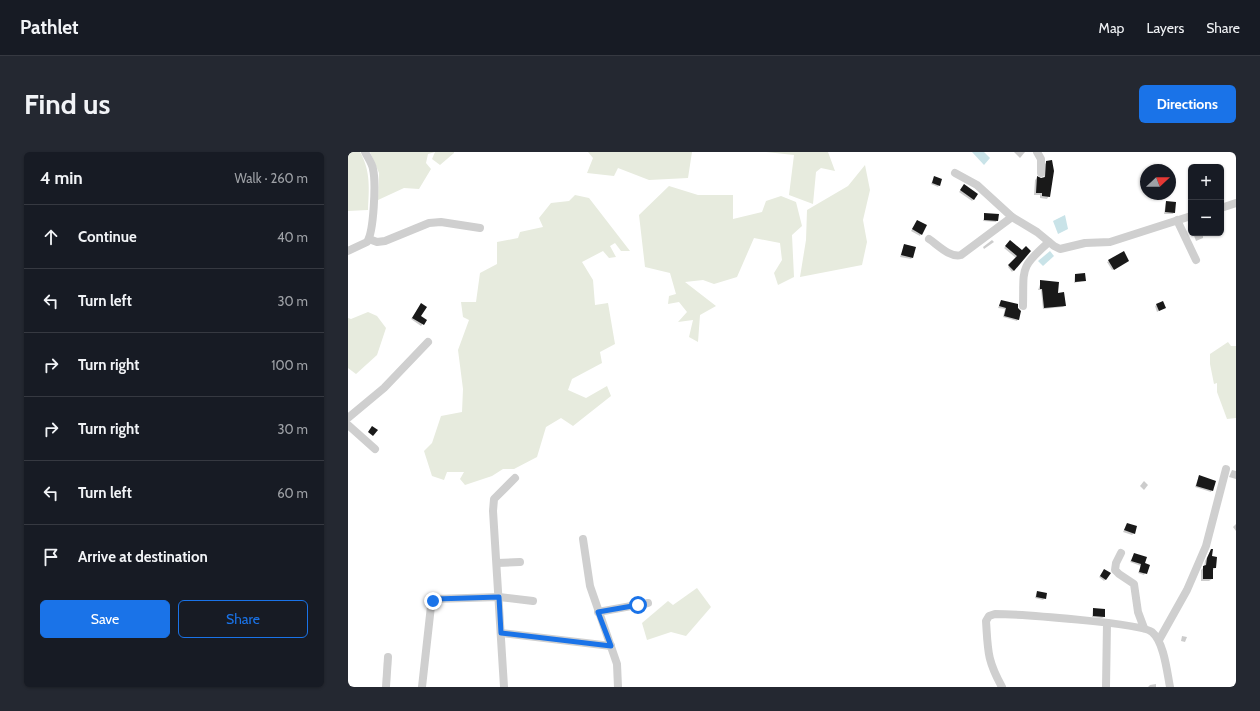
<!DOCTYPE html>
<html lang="en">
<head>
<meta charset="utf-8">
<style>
	body { margin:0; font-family:Cabin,sans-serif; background:#242831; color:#f1f3f6 }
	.controls { position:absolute; right:12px; top:12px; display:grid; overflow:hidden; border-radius:6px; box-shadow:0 1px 3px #0004 }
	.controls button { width:36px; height:36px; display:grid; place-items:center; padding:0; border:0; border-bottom:1px solid #363941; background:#171b24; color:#f1f3f6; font:20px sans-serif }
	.compass { position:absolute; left:792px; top:12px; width:36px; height:36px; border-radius:50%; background:#171b24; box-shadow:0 1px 3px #0004; rotate:68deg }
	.stop { position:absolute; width:12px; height:12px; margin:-9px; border:3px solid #1a73e8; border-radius:50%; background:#fff }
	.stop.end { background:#1a73e8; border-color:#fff; box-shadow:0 1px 4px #0008 }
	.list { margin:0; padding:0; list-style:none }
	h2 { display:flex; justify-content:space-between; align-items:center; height:52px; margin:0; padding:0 16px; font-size:17px }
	h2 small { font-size:13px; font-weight:400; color:#9ea1a6 }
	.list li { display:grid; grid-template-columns:26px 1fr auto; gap:12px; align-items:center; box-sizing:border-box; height:64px; padding:0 16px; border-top:1px solid #363941 }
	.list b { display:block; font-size:15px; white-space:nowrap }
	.list em { font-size:13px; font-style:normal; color:#9ea1a6 }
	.actions { display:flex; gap:8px; padding:12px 16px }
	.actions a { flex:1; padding:9px 0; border:1px solid #1a73e8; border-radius:6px; text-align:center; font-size:14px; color:#1a73e8 }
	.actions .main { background:#1a73e8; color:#fff }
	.icon { flex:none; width:22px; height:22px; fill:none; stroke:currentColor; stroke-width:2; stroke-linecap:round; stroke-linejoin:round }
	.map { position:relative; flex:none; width:888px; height:535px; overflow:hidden; border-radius:6px }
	header { display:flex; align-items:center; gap:24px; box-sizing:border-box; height:56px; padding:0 20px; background:#171b24; border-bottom:1px solid #363941 }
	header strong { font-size:19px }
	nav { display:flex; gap:22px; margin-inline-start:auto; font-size:14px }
	.intro { display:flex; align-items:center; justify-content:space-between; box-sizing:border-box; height:96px; padding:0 24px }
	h1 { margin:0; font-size:28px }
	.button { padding:10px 18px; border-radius:6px; background:#1a73e8; color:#fff; font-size:14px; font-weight:700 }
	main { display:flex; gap:24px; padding:0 24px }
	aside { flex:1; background:#171b24; border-radius:6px; box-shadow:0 1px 3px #0004 }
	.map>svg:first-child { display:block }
	.green { fill:#e7ebde }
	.water { fill:#c9e3e8 }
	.shadow { fill:#0003 }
	.building { fill:#191919 }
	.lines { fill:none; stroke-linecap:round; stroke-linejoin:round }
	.street { stroke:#cfcfcf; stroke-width:8 }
	.route { stroke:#1a73e8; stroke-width:5 }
</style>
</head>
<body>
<header>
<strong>Pathlet</strong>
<nav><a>Map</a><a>Layers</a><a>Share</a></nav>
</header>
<div class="intro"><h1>Find us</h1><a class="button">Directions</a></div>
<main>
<aside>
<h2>4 min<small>Walk · 260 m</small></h2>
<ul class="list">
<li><svg class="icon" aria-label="ahead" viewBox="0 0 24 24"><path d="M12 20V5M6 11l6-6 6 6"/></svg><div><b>Continue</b></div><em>40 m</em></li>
<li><svg class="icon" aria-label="left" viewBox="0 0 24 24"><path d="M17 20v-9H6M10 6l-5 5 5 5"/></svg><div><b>Turn left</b></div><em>30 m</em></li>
<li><svg class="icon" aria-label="right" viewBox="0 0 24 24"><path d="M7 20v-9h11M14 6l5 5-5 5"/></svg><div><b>Turn right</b></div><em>100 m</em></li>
<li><svg class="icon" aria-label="right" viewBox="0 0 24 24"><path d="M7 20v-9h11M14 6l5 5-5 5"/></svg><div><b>Turn right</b></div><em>30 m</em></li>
<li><svg class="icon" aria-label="left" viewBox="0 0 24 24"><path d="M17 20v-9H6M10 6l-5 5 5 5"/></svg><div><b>Turn left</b></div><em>60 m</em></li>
<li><svg class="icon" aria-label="arrive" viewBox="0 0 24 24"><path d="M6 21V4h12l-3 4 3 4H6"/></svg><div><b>Arrive at destination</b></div></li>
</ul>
<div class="actions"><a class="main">Save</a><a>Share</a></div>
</aside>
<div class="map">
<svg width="888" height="535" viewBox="0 0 888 535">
	<rect width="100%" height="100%" fill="#fff"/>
	<g class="green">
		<path d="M0,0h12c11,19 9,38 8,58l-20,1z"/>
		<path d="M22,0h65l-7,2 -2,9 5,6 -12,20 -15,-1 -26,12 1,-27z"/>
		<path d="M87,0h19v1l-14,12 -8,-6z"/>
		<path d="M240,0h104l-4,26 -39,2 -31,-12 -4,8 -27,-3 6,-15z"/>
		<path d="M418,0h62l7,19 -14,-3 -5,4 -3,32 -24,-9 5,-40z"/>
		<path d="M517,13l5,25 -7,30 4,22 -5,23 -62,12 6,-37 1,-30 41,-24z"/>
		<path d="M321,34l29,9h35v24l29,-7 4,-11 15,-5 15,6 6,24 -10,9 2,42 -16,8 -4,-12 8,-13 -2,-17 -26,-5 -17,39 -23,7 -11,-4 -18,2 31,24 -16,9 -2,27 -9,-5 4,-17 -15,2 9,-10 -8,-10 -11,2 1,-8 7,-2 -6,-21 -25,-6 -6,-52z"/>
		<path d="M227,43l14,3 41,53h-9l-6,-8 -5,3 6,11 -7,1 -6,-7 -21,11 11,18 2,25 13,-2 7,41 -15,8 2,11 -30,16 -4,11 18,8 21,-12 4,10 -38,30 -12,-8 -15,9 -9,30 -23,12h-11l-11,7 -27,9 -5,-6 4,-7h-17l-3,8 -12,-4 -8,-25 8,-8 9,-27 21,-4 1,-23 -5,-39 11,-30 -6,-3 -2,-15h15l4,-29 17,-9v-22l21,-4 2,-6 23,-5 -4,-9 12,-15 18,-2z"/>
		<path d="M20,160l9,4 9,12 -9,27 -21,19 -8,-6v-50l3,1z"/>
		<path d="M880,190l3,4h5v72l-9,1 -10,-27v-9l-3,1 -4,-20v-10z"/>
		<path d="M349,436l14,19 -25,29 -15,-4 -24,8 -5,-17 26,-22 5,4z"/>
	</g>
	<g class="water">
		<path d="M624,0h12l6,6 -6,7z"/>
		<path d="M717,63l3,14 -10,5 -5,-13z"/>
		<path d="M702,99l4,5 -11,10 -5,-5z"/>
	</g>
	<g class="shadow">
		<path d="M666,0h11l-5,6z"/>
		<path d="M699,10l2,34 -2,3 -7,-1v-3h-6l1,-15 2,-2 7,1 1,-15z"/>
		<path d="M586,25l5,8 -1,2 -7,-3z"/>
		<path d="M615,35l11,12 -2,2 -13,-9z"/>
		<path d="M818,50l8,10 -1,2h-9z"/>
		<path d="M637,62l12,6 -1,2 -13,-1z"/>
		<path d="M569,69l4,13 -1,2 -9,-5z"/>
		<path d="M845,81h10v5l-7,3z"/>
		<path d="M644,88l2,2 -10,7 -1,-2z"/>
		<path d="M662,90l12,10 8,-1 -18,21 -4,-5 8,-9 -12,-10z"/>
		<path d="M556,93l8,13 -1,1 -11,-2z"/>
		<path d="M761,109h19l-16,9 -5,-8z"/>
		<path d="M727,123l10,5 -11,3z"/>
		<path d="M693,130l16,12 8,11 -2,2 -20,2 -2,-19h-3z"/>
		<path d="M653,149l17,18 -1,2 -14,-4 2,-8 -7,-1z"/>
		<path d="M814,150l2,6 -7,4 -2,-6z"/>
		<path d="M72,154l-1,11 6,4 -4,5 -10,-7z"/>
		<path d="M884,318l4,1v8l-7,-2z"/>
		<path d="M851,324l16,5 -4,11 -16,-5z"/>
		<path d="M796,329l4,4 -4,5 -4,-4z"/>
		<path d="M779,372l7,9 -2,2 -9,-3z"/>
		<path d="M888,372v7l-3,-4z"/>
		<path d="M863,398v7l4,11 -3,3v8l-3,2h-8v-11l3,-3 1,-6z"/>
		<path d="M786,402l10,9 5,2 -5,10 -6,-2 3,-7 -11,-4z"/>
		<path d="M755,420l3,7 -2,2 -5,-4z"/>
		<path d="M689,440l8,6 -2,2 -8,-2z"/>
		<path d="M745,457l11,8 -2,1 -10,-1z"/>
		<path d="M834,484l5,1 -2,5 -4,-1z"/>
		<path d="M808,532v3h-8l2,-2z"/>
	</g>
	<g class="building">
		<path d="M704,8l2,11 -4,26 -8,-1v-3h-6l1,-17 4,2 4,-1 1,-16z"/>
		<path d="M586,24l8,3 -2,7 -8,-3z"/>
		<path d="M616,32l14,10 -4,6 -14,-10z"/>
		<path d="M818,49l10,1 -1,11 -10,-1z"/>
		<path d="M636,61l15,1 -1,7 -14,-1z"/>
		<path d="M569,68l10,5 -5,10 -10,-6z"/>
		<path d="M662,88l12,10 4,-4 5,5 -17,20 -6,-6 9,-9 -12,-10z"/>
		<path d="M556,92l12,3 -3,11 -12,-3z"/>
		<path d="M776,99l5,10 -15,9 -6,-10z"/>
		<path d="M737,121l1,8 -11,1v-8z"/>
		<path d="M692,128l19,2 -1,11 6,-1 2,14 -22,2 -2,-19h-2z"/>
		<path d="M653,148l17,4v4l3,3 -2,9 -15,-4 2,-8 -7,-2z"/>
		<path d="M815,149l3,7 -7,3 -3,-7z"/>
		<path d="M73,151l6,4 -6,9 6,4 -3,5 -12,-7z"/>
		<path d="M24,274l6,4 -5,6 -5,-4z"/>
		<path d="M851,323l17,6 -3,10 -17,-5z"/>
		<path d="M779,371l10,3 -2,8 -11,-4z"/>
		<path d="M863,397h2l-1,7 5,1 -1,11h-3v11h-10v-13l3,-1 1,-7z"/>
		<path d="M786,401l13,4 -2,6 5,2 -3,9 -8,-2 2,-8 -10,-3z"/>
		<path d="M756,417l7,4 -5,7 -6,-4z"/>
		<path d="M689,439l10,2 -1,6 -10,-2z"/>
		<path d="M745,456l12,1v8l-12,-1z"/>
	</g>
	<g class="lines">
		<g class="street">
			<path d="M689,0l4,7v14"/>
			<path d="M607,21l22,12 35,32 25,15 17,14 6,3 25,-6 25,-1 81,-26"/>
			<path d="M873,56l15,-5"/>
			<path d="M829,68l19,40"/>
			<path d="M21,87l8,3 8,-1 44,-18 12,-1 39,6"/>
			<path d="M581,87c9,6 21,19 32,16l51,-38"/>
			<path d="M0,99l19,-9c7,-10 9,-60 6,-73 -1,-6 -5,-11 -8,-17"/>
			<path d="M675,154c1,-38 -4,-38 26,-64"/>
			<path d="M0,266l36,-30 44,-46"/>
			<path d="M0,273l27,24"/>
			<path d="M235,387l7,47 27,78 1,23"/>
			<path d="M773,401l-5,10 -1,7 4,4 15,10 4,28 6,16"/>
			<path d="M149,411l23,-1"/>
			<path d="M250,460l50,-9"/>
			<path d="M153,481l110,13"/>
			<path d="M811,488l28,-50 19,-44 20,-77"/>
			<path d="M38,535l2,-30"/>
			<path d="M74,535l9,-81 4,-7 64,-2 34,4"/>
			<path d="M156,535l-11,-176 1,-12 21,-21"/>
			<path d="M654,535c-15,-27 -14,-36 -16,-66l3,-5 6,-2c21,0 147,9 157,18 12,10 15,40 18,55"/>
			<path d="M758,535l1,-64"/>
		</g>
	</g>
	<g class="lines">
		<path class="route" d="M85,449l2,-2 64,-2 2,36 110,13 -13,-34 40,-7"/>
	</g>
</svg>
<div class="controls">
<button>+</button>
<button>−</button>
</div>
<svg class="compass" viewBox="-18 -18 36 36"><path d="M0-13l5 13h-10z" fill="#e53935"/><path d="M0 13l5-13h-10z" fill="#9ea1a6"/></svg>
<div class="stop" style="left:290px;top:453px"></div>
<div class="stop end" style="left:85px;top:449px"></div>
</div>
</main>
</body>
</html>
